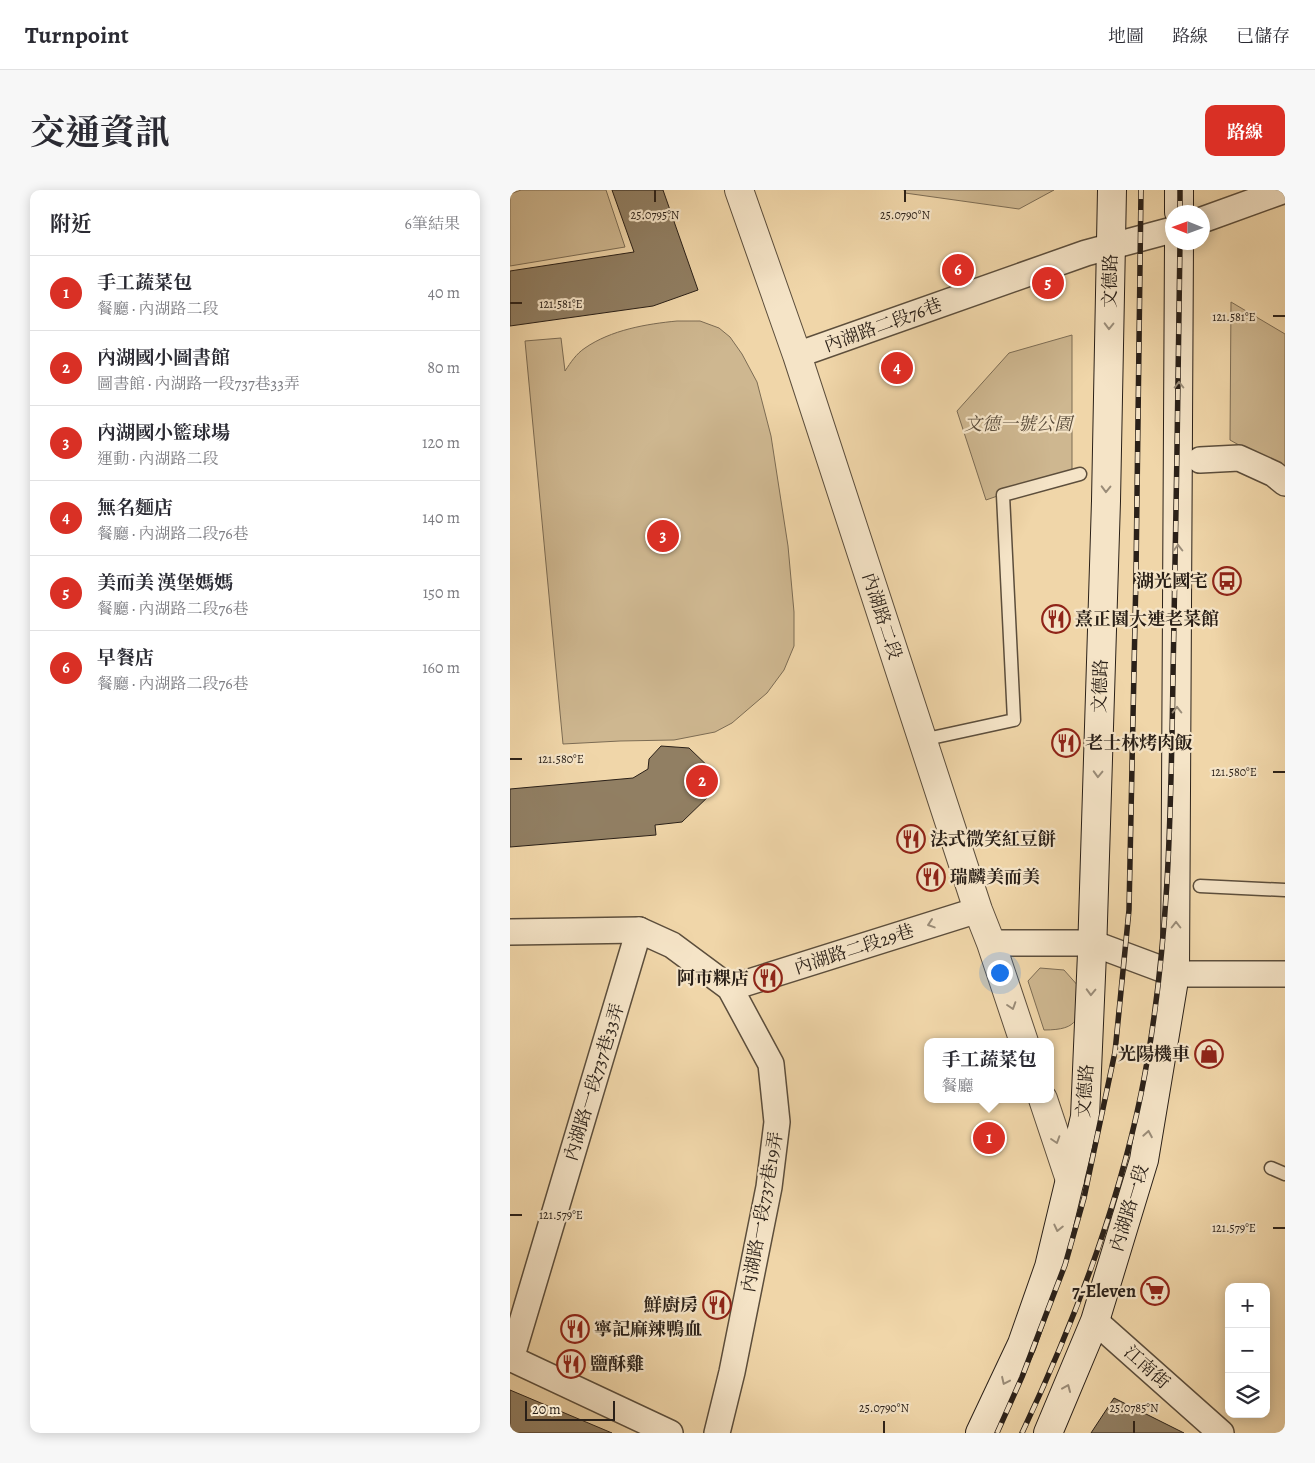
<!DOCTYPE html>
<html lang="zh-TW">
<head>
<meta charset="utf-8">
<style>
	body { margin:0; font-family:Alegreya,"Noto Serif TC",serif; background:#f7f7f7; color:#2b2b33 }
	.controls { position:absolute; right:15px; bottom:15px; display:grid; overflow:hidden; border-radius:10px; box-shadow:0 2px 12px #0003 }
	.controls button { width:45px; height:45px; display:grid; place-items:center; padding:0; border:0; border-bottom:1px solid #e1e1e2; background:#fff; color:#2b2b33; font:25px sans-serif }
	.compass { position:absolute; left:655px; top:15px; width:45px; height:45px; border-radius:50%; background:#fff; box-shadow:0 2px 12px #0003; rotate:271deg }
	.scale { position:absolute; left:15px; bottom:12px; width:90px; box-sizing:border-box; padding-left:5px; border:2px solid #2a2018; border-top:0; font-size:14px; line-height:18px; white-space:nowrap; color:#2a2018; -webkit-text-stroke:4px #f5e4c7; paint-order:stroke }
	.you { position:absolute; left:489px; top:782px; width:18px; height:18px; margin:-12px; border:4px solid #fff; border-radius:50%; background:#1a73e8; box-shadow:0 0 0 8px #1a73e833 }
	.badge { display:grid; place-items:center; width:32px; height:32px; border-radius:50%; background:#d93025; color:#fff; font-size:16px; font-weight:700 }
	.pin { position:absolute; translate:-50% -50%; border:2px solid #fff; box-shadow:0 1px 5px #0006 }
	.popup { position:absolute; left:414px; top:848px; width:130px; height:65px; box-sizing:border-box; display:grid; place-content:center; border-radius:10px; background:#fff; filter:drop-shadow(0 1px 4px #0005); font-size:16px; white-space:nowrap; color:#7c7c81 }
	.popup b { font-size:19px; color:#2b2b33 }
	.popup::after { content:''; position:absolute; left:50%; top:100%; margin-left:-10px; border:10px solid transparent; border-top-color:#fff }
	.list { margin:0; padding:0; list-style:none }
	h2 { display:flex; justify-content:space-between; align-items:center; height:65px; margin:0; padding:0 20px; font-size:21px }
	h2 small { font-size:16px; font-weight:400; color:#7c7c81 }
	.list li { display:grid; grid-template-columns:32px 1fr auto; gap:15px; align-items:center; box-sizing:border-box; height:75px; padding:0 20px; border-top:1px solid #e1e1e2 }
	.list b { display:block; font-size:19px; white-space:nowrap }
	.list p { margin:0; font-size:16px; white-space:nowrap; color:#7c7c81 }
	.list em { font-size:16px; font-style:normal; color:#7c7c81 }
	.icon { flex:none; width:28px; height:28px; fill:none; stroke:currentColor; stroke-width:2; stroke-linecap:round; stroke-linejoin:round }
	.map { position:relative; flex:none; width:775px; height:1243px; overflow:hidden; border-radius:10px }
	header { display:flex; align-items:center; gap:30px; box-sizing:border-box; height:70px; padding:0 25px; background:#fff; border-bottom:1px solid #e1e1e2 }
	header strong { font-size:24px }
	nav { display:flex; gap:28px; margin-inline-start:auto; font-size:18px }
	.intro { display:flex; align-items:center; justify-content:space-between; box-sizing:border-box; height:120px; padding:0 30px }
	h1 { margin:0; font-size:35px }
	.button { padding:12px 22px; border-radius:10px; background:#d93025; color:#fff; font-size:18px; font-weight:700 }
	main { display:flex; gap:30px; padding:0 30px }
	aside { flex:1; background:#fff; border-radius:10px; box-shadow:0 2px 12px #0003 }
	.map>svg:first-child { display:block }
	.green { fill:#ceb790; stroke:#7c6c54 }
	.building { fill:#917f63; stroke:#2a2018 }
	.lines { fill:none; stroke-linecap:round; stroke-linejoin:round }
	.service-casing { stroke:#5c4e3c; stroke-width:15 }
	.minor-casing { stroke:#5c4e3c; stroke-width:28 }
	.tertiary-casing { stroke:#5c4e3c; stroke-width:30 }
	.secondary-casing { stroke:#2a2018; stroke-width:30 }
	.service { stroke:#f5e4c7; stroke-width:12 }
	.minor { stroke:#f5e4c7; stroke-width:25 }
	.tertiary { stroke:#f5e4c7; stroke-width:28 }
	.secondary { stroke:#f5e4c7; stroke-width:28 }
	.rail-casing { stroke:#2a2018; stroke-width:5.5 }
	.rail { stroke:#f5e4c7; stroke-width:4; stroke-dasharray:11; stroke-linecap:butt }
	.oneway { stroke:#9a8c78 }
	.ticks { fill:none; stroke:#2a2018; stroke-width:2 }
	.labels { text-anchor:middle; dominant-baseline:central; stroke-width:4.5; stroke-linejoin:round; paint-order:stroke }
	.street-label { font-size:18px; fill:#2a2018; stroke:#f5e4c7 }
	.park-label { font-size:18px; font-style:italic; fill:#5b4d3c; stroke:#f5e4c7 }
	.poi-label { font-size:18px; font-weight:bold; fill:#2a2018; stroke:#f5e4c7; text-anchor:start }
	.ticks-label { font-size:12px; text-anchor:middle; fill:#2a2018; stroke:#f5e4c7; stroke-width:4.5; stroke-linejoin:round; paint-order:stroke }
</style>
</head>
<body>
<header>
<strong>Turnpoint</strong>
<nav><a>地圖</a><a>路線</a><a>已儲存</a></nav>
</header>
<div class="intro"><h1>交通資訊</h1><a class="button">路線</a></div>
<main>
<aside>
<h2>附近<small>6筆結果</small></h2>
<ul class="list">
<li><span class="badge">1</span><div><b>手工蔬菜包</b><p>餐廳 · 內湖路二段</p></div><em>40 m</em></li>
<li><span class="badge">2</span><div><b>內湖國小圖書館</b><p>圖書館 · 內湖路一段737巷33弄</p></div><em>80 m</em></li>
<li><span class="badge">3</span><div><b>內湖國小籃球場</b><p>運動 · 內湖路二段</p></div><em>120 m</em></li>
<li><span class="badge">4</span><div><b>無名麵店</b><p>餐廳 · 內湖路二段76巷</p></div><em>140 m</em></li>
<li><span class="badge">5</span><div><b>美而美 漢堡媽媽</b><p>餐廳 · 內湖路二段76巷</p></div><em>150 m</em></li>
<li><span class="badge">6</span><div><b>早餐店</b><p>餐廳 · 內湖路二段76巷</p></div><em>160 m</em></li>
</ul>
</aside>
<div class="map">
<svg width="775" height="1243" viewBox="0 0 775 1243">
	<rect width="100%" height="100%" fill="#f0d6a9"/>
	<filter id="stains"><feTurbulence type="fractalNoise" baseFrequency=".004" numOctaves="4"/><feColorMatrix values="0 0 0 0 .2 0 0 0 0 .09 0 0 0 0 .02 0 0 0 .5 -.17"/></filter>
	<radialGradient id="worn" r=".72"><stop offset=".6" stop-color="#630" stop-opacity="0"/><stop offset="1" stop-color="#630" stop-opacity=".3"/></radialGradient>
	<g class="green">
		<path d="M11,0h85l19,57 -115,19v-72z"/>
		<path d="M394,0h150l-35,19 -114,-16z"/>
		<path d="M721,112l54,32v137l-55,-31z"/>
		<path d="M167,131h23l19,7 11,9 12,17 15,28 14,54 17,110 6,66v34l-10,24 -17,23 -35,30 -17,9 -41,8 -54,1 -57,3 -38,-403 36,-3 4,33c6,-9 11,-17 20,-23 26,-18 61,-24 92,-27z"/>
		<path d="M562,145v135l-86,30 -29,-89 52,-58z"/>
		<path d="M530,778l24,2 16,18c0,30 0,42 -36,42l-16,-49z"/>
	</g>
	<g class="building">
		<path d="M102,0h51l35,100 -45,16 -143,20v-55l124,-19z"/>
		<path d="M151,556l28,2 26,25 -2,19 -31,30 -27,3 1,10 -146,12v-58l123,-11 15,-9 1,-10z"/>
		<path d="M0,1200l102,43h-102z"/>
		<path d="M604,1208l70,35h-93z"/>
	</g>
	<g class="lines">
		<defs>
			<g id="service">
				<path d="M412,550l92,-20 -11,-225 77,-21"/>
				<path d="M690,696l85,4"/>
				<path d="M761,978l14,6"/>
			</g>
			<g id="minor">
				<path d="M692,30l83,-30"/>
				<path d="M287,165l289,-102 86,-23"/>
				<path d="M690,270l39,-2 35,16 11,9"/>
				<path d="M0,742l129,-2 33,15 58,43 41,76 6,58 -8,65 -37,185 -15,61"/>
				<path d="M481,753h101l83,31h110"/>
				<path d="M220,798l248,-78"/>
				<path d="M585,1131l126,112"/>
				<path d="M0,1168l160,75"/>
				<path d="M1,1169l128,-429"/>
			</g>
			<g id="tertiary">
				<path d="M229,0l58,165 181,555 13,33 33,99"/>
				<path d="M533,909l27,81"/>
			</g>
			<g id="secondary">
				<path d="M669,22v-22"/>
				<path d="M470,1243l42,-89 27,-77 36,-150 7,-164 14,-452 6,-311"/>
				<path d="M538,1243l47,-112 49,-161 31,-186 4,-732"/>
			</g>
		</defs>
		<use href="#service" class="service-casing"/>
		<use href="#minor" class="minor-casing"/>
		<use href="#tertiary" class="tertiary-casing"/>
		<use href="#secondary" class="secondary-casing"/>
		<use href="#service" class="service"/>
		<use href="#minor" class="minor"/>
		<use href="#tertiary" class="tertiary"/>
		<use href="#secondary" class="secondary"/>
		<defs>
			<g id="rail">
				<path d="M670,22v-22"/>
				<path d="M487,1243l25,-56 43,-112 19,-67 31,-146 14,-142 7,-336 5,-384"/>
				<path d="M512,1243c51,-108 95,-222 119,-339 28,-138 30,-278 32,-418 3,-145 5,-289 7,-434"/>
			</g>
		</defs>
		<use href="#rail" class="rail-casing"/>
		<use href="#rail" class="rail"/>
	</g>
	<defs><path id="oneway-chevron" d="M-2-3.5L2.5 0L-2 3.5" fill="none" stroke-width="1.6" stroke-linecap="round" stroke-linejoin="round" transform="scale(1.25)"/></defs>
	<g class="oneway">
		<use href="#oneway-chevron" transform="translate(599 136) rotate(91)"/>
		<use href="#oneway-chevron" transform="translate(669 195) rotate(-90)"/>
		<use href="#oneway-chevron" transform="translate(596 299) rotate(91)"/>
		<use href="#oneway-chevron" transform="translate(668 358) rotate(-90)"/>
		<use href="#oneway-chevron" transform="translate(667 520) rotate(-90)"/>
		<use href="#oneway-chevron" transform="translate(588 584) rotate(92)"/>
		<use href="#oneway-chevron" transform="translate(421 734) rotate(162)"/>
		<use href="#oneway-chevron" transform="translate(666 735) rotate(-90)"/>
		<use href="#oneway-chevron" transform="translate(581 802) rotate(92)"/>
		<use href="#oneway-chevron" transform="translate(502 816) rotate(72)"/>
		<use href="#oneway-chevron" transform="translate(638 944) rotate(-80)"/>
		<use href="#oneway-chevron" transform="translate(546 950) rotate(72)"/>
		<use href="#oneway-chevron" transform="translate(548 1038) rotate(103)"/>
		<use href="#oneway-chevron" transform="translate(495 1191) rotate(115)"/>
		<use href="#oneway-chevron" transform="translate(557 1198) rotate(-67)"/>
	</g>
	<path class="ticks" d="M145,12v-12M395,12v-12M0,113h12M763,126h12M0,569h12M763,582h12M0,1025h12M763,1038h12M374,1243v-12M624,1243v-12"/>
	<defs>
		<symbol id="bus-ring" viewBox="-11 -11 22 22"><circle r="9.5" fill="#f5e4c7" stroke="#8f2418" stroke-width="1.5"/><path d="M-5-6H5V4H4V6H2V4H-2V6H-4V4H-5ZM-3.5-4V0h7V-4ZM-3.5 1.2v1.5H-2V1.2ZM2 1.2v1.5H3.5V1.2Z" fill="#8f2418"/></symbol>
		<symbol id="restaurant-ring" viewBox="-11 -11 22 22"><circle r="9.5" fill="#f5e4c7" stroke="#8f2418" stroke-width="1.5"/><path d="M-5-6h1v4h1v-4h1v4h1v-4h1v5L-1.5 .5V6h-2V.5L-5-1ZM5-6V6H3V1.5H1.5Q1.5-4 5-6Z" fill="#8f2418"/></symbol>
		<symbol id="shop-ring" viewBox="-11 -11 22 22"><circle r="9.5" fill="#f5e4c7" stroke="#8f2418" stroke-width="1.5"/><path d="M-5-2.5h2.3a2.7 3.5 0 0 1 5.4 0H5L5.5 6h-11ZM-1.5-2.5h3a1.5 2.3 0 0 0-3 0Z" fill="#8f2418"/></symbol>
		<symbol id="supermarket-ring" viewBox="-11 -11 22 22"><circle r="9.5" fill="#f5e4c7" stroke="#8f2418" stroke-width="1.5"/><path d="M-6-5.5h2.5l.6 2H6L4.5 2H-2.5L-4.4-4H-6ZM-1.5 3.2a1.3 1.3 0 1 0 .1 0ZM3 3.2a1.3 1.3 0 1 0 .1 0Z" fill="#8f2418"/></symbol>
	</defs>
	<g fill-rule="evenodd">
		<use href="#bus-ring" x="701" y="375" width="32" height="32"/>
		<use href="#restaurant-ring" x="530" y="413" width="32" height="32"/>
		<use href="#restaurant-ring" x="540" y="537" width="32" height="32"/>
		<use href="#restaurant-ring" x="385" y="633" width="32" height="32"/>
		<use href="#restaurant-ring" x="405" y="671" width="32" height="32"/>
		<use href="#restaurant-ring" x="242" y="772" width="32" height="32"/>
		<use href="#shop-ring" x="683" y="848" width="32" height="32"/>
		<use href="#supermarket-ring" x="629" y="1085" width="32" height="32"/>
		<use href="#restaurant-ring" x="191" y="1099" width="32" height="32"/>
		<use href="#restaurant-ring" x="49" y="1123" width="32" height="32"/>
		<use href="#restaurant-ring" x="45" y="1158" width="32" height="32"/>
	</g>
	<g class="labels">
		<g class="street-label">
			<text transform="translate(600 91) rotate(-89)">文德路</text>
			<text transform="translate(373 135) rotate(-20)">內湖路二段76巷</text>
			<text transform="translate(372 426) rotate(72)">內湖路二段</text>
			<text transform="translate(590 496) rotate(-88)">文德路</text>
			<text transform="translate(344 759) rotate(-18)">內湖路二段29巷</text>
			<text transform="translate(84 892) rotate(-73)">內湖路一段737巷33弄</text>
			<text transform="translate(575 901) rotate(-86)">文德路</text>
			<text transform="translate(619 1018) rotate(-73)">內湖路一段</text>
			<text transform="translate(252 1022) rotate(-80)">內湖路一段737巷19弄</text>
			<text transform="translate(637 1177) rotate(42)">江南街</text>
		</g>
		<g class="park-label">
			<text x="508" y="234">文德一號公園</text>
		</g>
		<g class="poi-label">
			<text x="698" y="391" text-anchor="end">湖光國宅</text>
			<text x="565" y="429">熹正園大連老菜館</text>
			<text x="575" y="553">老士林烤肉飯</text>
			<text x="420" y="649">法式微笑紅豆餅</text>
			<text x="440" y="687">瑞麟美而美</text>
			<text x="239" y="788" text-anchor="end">阿市粿店</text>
			<text x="680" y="864" text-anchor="end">光陽機車</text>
			<text x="626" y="1101" text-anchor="end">7-Eleven</text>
			<text x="188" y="1115" text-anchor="end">鮮廚房</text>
			<text x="84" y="1139">寧記麻辣鴨血</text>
			<text x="80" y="1174">鹽酥雞</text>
		</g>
	</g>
	<g class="ticks-label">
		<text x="145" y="29">25.0795°N</text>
		<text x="395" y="29">25.0790°N</text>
		<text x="51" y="118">121.581°E</text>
		<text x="724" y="131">121.581°E</text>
		<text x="51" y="573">121.580°E</text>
		<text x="724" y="586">121.580°E</text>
		<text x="51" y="1029">121.579°E</text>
		<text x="724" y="1042">121.579°E</text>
		<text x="374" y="1222">25.0790°N</text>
		<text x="624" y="1222">25.0785°N</text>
	</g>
	<rect width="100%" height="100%" filter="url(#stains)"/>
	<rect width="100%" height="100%" fill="url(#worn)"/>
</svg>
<div class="controls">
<button>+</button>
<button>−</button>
<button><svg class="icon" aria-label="layers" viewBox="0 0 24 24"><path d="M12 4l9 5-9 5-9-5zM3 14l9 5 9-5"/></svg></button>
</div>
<svg class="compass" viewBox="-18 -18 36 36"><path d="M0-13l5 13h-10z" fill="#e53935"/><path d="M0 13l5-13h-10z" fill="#7c7c81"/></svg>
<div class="scale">20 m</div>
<div class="you"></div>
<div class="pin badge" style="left:479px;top:948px">1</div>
<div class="popup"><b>手工蔬菜包</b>餐廳</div>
<div class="pin badge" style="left:192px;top:591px">2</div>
<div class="pin badge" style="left:153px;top:346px">3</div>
<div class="pin badge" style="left:387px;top:178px">4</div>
<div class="pin badge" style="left:538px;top:93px">5</div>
<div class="pin badge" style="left:448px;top:80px">6</div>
</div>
</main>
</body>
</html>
